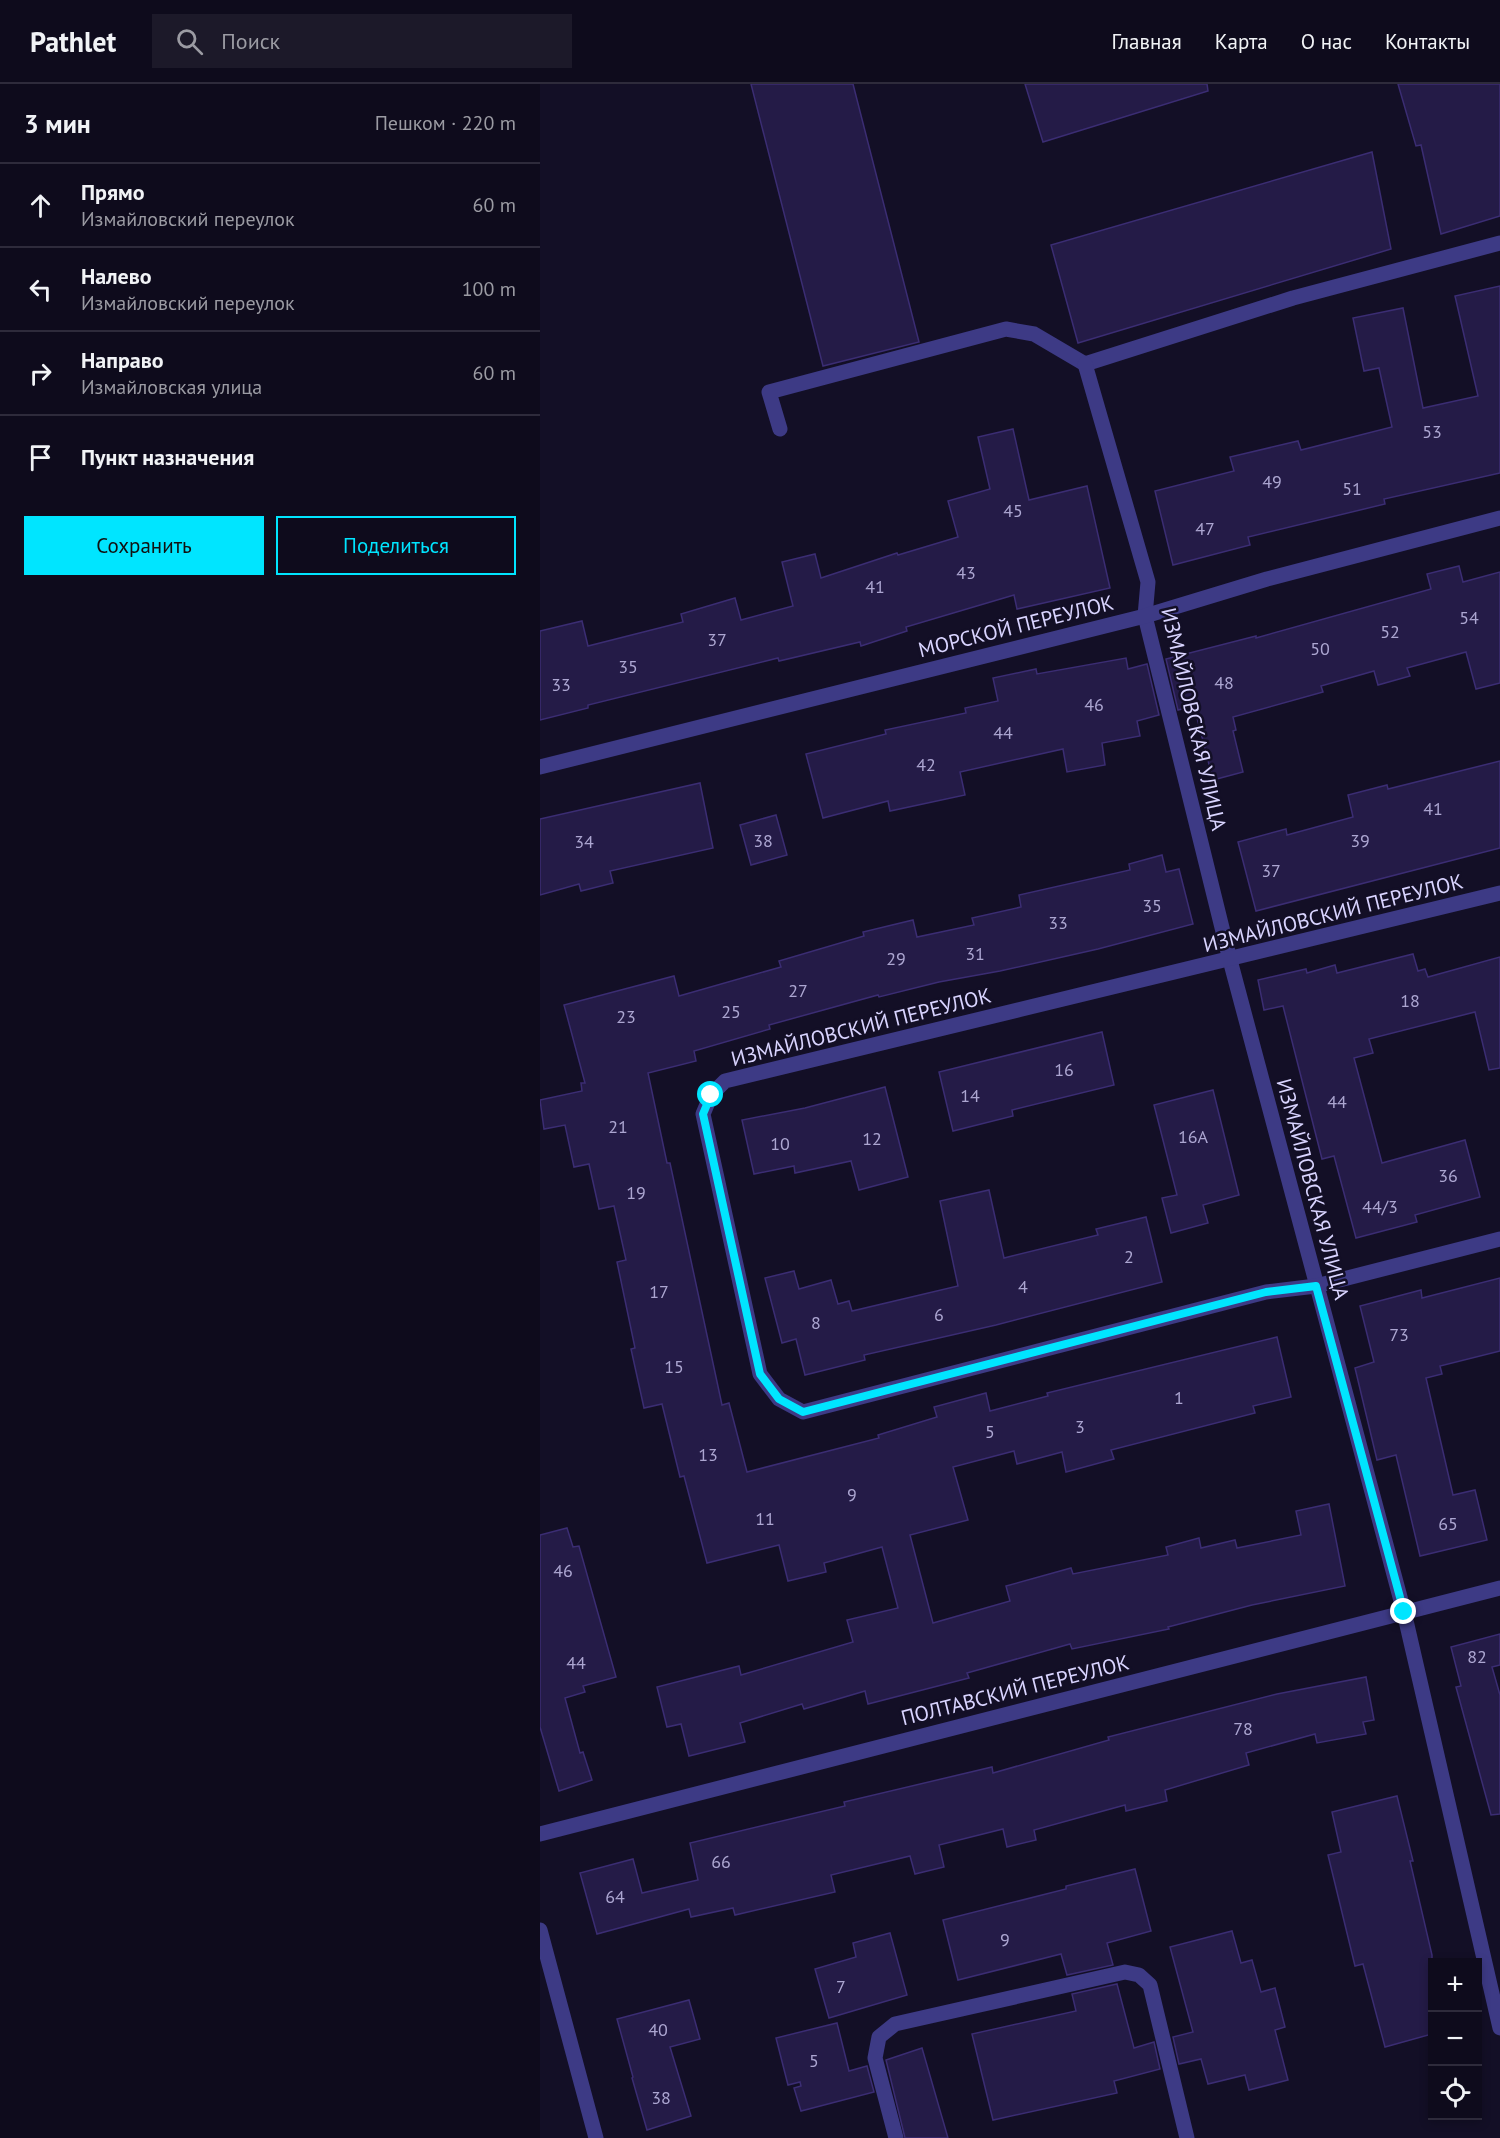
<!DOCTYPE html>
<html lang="ru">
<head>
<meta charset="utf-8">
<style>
	body { margin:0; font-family:"PT Sans",sans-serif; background:#1c1929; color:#f1f3f6 }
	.controls { position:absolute; right:18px; bottom:18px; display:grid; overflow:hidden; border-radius:0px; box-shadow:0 3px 9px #0003 }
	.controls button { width:54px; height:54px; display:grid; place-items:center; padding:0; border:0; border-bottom:2px solid #2e2b3b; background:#0e0b1c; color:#f1f3f6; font:30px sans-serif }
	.stop { position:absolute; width:18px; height:18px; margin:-14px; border:4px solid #00e5ff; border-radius:50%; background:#fff }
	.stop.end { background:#00e5ff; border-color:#fff; box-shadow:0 2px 6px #0008 }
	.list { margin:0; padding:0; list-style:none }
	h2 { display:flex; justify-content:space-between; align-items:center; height:78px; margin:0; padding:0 24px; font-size:26px }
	h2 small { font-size:20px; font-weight:400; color:#9b9ba3 }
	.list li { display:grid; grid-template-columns:39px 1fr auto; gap:18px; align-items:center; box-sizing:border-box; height:84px; padding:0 24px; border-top:2px solid #2e2b3b }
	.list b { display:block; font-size:22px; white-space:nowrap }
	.list p { margin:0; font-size:20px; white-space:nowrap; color:#9b9ba3 }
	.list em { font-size:20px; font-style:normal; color:#9b9ba3 }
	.actions { display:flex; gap:12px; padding:18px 24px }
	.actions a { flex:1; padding:14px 0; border:2px solid #00e5ff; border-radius:0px; text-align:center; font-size:21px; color:#00e5ff }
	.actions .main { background:#00e5ff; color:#111 }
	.icon { flex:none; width:33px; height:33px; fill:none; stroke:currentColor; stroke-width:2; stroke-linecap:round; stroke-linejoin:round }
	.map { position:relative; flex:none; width:960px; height:2054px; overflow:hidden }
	header { display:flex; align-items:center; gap:36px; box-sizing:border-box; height:84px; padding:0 30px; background:#0e0b1c; border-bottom:2px solid #2e2b3b }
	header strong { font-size:28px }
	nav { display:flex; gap:33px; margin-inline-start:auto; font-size:21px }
	.search { width:420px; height:54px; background:#1c1929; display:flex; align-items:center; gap:15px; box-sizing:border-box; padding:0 21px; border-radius:0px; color:#9b9ba3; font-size:22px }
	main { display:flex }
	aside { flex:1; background:#0e0b1c }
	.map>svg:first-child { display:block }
	.building { fill:#241b47; stroke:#3b2d73; stroke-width:1.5 }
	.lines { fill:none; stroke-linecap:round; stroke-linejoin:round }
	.lane { stroke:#3d3a85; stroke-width:15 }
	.street { stroke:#3d3a85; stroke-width:15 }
	.route { stroke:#00e5ff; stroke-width:8 }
	.labels { text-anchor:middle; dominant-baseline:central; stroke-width:5; stroke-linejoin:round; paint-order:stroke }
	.number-label { font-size:18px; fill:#aca6d1 }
	.street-label { font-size:21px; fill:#d9d4ff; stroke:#130f26 }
</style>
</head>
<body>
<header>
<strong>Pathlet</strong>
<div class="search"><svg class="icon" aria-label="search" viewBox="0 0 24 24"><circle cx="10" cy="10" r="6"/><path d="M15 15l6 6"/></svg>Поиск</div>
<nav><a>Главная</a><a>Карта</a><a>О нас</a><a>Контакты</a></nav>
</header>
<main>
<aside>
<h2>3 мин<small>Пешком · 220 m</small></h2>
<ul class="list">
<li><svg class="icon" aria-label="ahead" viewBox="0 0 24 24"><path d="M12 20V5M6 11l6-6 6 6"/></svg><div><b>Прямо</b><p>Измайловский переулок</p></div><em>60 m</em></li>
<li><svg class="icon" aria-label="left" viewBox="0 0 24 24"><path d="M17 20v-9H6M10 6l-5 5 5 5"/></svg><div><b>Налево</b><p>Измайловский переулок</p></div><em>100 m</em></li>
<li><svg class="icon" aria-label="right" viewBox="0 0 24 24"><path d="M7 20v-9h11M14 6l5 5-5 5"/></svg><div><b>Направо</b><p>Измайловская улица</p></div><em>60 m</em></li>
<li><svg class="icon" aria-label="arrive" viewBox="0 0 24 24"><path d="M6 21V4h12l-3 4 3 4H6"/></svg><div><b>Пункт назначения</b></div></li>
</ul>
<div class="actions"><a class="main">Сохранить</a><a>Поделиться</a></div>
</aside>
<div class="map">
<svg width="960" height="2054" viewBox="0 0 960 2054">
	<rect width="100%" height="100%" fill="#130f26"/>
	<g class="building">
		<path d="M211,0h102l66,258 -96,24z"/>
		<path d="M485,0h182l1,7 -165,51z"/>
		<path d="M858,0h102v132l-59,18 -20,-89 -5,1z"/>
		<path d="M832,68l19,97 -313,94 -27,-98z"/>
		<path d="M960,202v187l-116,26 1,5 -137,33 2,8 -77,20 -18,-74 79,-20 -4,-14 68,-16 3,9 91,-23 -13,-59 -15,3 -11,-53 50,-10 20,100 55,-12 -23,-100z"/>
		<path d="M473,345l16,71 58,-14 23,102 -93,21 -3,-14 -108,32 1,4 -46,15 -1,-4 -81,19 -1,-3 -190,47v3l-48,12v-89l42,-10 6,25 95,-24 -2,-8 54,-16 6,22 52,-14 -11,-44 33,-8 6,24 76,-25 1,2 60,-18 -10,-36 42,-12 -12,-52z"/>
		<path d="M919,482l4,16 37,-10v111l-24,6 -10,-37 -59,16 3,8 -32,9 -4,-14 -53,15 2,6 -90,25 3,13 -3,1 10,41 -30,8 -19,-74 -16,4 -12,-51 90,-23v2l175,-49 -4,-15z"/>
		<path d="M586,574l2,11 19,-5 12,51 -22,6 3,15 -38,7 3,22 -38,7 -4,-23 -103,23 5,23 -75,16 -2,-10 -65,17 -17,-64 80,-20 -1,-4 81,-17 -1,-5 33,-7 -5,-23 43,-9 1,5z"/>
		<path d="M960,677v87l-244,63 -18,-69 48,-13 1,6 66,-18 -5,-22 39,-10 1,4z"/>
		<path d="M160,699l13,65 -103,23 3,12 -32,8 -2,-7 -39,11v-76z"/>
		<path d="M236,731l11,40 -36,10 -11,-40z"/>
		<path d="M622,771l4,17 13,-3 14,55 -95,25 -98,22 -61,11 -60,15 -1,-2 -109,30 1,4 -76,22 2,10 -48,12 19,90h3l52,242 7,-2 18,69 132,-34 -1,-3 59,-18 -3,-10 52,-14 4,18 58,-15 -1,-3 230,-56 14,60 -38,9 2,7 -144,37 3,9 -48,13 -4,-20 -45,12 -3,-13 -61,16 15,53 -58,15 23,88 77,-22 -4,-15 65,-18 2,6 95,-19 -2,-8 33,-9 2,10 34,-8 2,8 64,-13 -5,-24 33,-7 16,82 -93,19 -84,22 1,2 -97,20 -2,-5 -103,29 2,5 -101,26 -3,-13 -61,18 -2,-5 -62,19 5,19 -56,14 -8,-32 -14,3 -10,-40 82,-21 2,9 112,-33 -6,-22 51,-12 -16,-61 -58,16 2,9 -38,9 -9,-36 -72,18 -23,-87 -4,1 -18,-73 -18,4 -13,-59 4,-1 -18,-86 9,-2 -12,-54 -15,3 -10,-45 -15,3 -9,-42 -21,4 -4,-29 42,-9 -1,-8h4l-21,-78 110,-29 5,20 102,-29 -2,-6 85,-25 -1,-4 50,-12 4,17 57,-12 -2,-7 49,-11 -2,-12 111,-25 -1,-6z"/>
		<path d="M873,870l5,17 7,-2 3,8 72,-20v111l-11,2 -14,-58 -106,27 4,14 -19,5 28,105 83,-23 15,57 -65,18 2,7 -61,16 -22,-82 -12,3 -39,-153 -19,4 -6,-30 48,-11 1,4 28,-8 2,8z"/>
		<path d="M562,948l12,53 -102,25 1,6 -60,15 -14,-59z"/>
		<path d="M345,1003l23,90 -49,13 -8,-29 -56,12 -1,-7 -40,8 -12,-54 63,-12z"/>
		<path d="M673,1006l26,105 -36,10 5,18 -37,10 -9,-35 15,-3 -23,-90z"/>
		<path d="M449,1106l15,68 94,-23 -2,-6 50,-12 16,65 -166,43 -132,30 1,5 -60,15 -9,-36 -14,4 -17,-65 29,-7 5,18 32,-9 7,24 11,-3 3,10 106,-25 -18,-85z"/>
		<path d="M960,1194v73l-60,15 2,8 -16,4 27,117 22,-5 12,50 -67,16 -24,-101 -19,5 -22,-92 19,-6 -14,-56 61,-16 1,8z"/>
		<path d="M27,1444l6,19 6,-1 37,131 -33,9 2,6 -20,6 15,55 3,-1 9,28 -33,11 -19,-64v-192z"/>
		<path d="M960,1550v31l-8,2 8,28v119l-9,1 -35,-128 5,-1 -10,-39z"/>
		<path d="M826,1593l8,43 -11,2 3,12 -49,9 -2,-9 -69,19 3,12 -84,25 2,11 -41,10 -1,-6 -91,25 2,10 -29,7 -4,-18 -64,16 5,22 -29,7 -5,-18 -79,19 4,17 -100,23 -2,-7 -42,9 -2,-8 -92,25 -17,-61 53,-14 9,34 56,-13 -8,-37 155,-37 -1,-4 148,-35 1,6 116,-33 -1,-3 169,-43z"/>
		<path d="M857,1712l16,65h-3l22,94v79l-47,13 -22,-83 -8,2 -27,-111 13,-3 -9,-40z"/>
		<path d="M595,1785l16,62 -44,12 6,22 -46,10 -6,-21 -103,26 -15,-60 123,-31v-3z"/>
		<path d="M692,1847l9,32 11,-3 9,32 14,-4 10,39 -10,3 13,50 -39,10 -4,-15 -37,9 -7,-25 -22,5 -6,-27 20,-5 -23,-85z"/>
		<path d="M350,1849l17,62 -78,23 -14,-49 41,-12 -3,-14z"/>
		<path d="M577,1900l17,64 20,-6 6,27 -46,12 3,12 -124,27 -21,-86 104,-23 -4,-17z"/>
		<path d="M149,1916l11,39 -30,8 21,69 -44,14 -15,-52 1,-1 -16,-58z"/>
		<path d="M297,1939l12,48 18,-5 7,26 -73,19 -7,-23 7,-2 -1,-4 -12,3 -12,-47z"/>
		<path d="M382,1964l26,90h-43l-19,-78z"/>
	</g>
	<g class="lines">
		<path class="lane" d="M240,345l-11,-37 237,-63 28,5 51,30 208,-66 207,-55"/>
		<g class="street">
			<path d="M545,280l63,218 -3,34 85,344 174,652 96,416"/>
			<path d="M0,683l605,-151 122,-37 233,-61"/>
			<path d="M960,809l-775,188 -14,14 -8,19 57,260 19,25 24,13 463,-120 50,-6 184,-47"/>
			<path d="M0,1750l960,-246"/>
			<path d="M0,1846l56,208"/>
			<path d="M356,2054l-21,-80 4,-21 16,-13 230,-52 14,3 11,10 37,153"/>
		</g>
	</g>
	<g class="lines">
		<path class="route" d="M171,1011l-8,19 57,260 19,25 24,13 463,-120 50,-6 88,326"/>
	</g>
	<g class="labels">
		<g class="number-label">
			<text x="892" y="347">53</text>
			<text x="732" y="397">49</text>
			<text x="812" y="404">51</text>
			<text x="473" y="426">45</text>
			<text x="665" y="444">47</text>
			<text x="426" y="488">43</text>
			<text x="335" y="502">41</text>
			<text x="929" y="533">54</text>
			<text x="850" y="547">52</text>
			<text x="177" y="555">37</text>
			<text x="780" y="564">50</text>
			<text x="88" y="582">35</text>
			<text x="684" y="598">48</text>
			<text x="21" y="600">33</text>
			<text x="554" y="620">46</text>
			<text x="463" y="648">44</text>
			<text x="386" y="680">42</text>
			<text x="893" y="724">41</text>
			<text x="223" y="756">38</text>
			<text x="820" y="756">39</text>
			<text x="44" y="757">34</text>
			<text x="731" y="786">37</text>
			<text x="612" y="821">35</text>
			<text x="518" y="838">33</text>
			<text x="435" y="869">31</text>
			<text x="356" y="874">29</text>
			<text x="258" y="906">27</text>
			<text x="870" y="916">18</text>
			<text x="191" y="927">25</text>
			<text x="86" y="932">23</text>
			<text x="524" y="985">16</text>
			<text x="430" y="1011">14</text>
			<text x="797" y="1017">44</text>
			<text x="78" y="1042">21</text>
			<text x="653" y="1052">16А</text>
			<text x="332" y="1054">12</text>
			<text x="240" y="1059">10</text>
			<text x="908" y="1091">36</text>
			<text x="96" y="1108">19</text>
			<text x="840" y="1122">44/3</text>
			<text x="589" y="1172">2</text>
			<text x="483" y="1202">4</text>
			<text x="119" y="1207">17</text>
			<text x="399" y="1230">6</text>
			<text x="276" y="1238">8</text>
			<text x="859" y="1250">73</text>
			<text x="134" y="1282">15</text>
			<text x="639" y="1313">1</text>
			<text x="540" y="1342">3</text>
			<text x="450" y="1347">5</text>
			<text x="168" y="1370">13</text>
			<text x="312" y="1410">9</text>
			<text x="225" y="1434">11</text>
			<text x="908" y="1439">65</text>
			<text x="23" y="1486">46</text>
			<text x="937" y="1572">82</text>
			<text x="36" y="1578">44</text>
			<text x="703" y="1644">78</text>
			<text x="181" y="1777">66</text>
			<text x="75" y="1812">64</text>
			<text x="465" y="1855">9</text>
			<text x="301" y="1902">7</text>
			<text x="118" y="1945">40</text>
			<text x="274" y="1976">5</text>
			<text x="121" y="2013">38</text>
		</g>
		<g class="street-label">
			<text transform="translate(476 542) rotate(-14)">МОРСКОЙ ПЕРЕУЛОК</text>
			<text transform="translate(654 635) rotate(77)">ИЗМАЙЛОВСКАЯ УЛИЦА</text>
			<text transform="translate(793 829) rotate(-14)">ИЗМАЙЛОВСКИЙ ПЕРЕУЛОК</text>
			<text transform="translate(321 943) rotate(-14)">ИЗМАЙЛОВСКИЙ ПЕРЕУЛОК</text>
			<text transform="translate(773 1105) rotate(75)">ИЗМАЙЛОВСКАЯ УЛИЦА</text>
			<text transform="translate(475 1606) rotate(-14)">ПОЛТАВСКИЙ ПЕРЕУЛОК</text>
		</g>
	</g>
</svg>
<div class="controls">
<button>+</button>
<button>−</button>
<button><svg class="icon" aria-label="locate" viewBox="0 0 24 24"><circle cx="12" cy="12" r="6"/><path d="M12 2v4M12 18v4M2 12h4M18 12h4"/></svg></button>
</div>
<div class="stop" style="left:171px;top:1011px"></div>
<div class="stop end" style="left:864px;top:1528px"></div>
</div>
</main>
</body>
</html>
